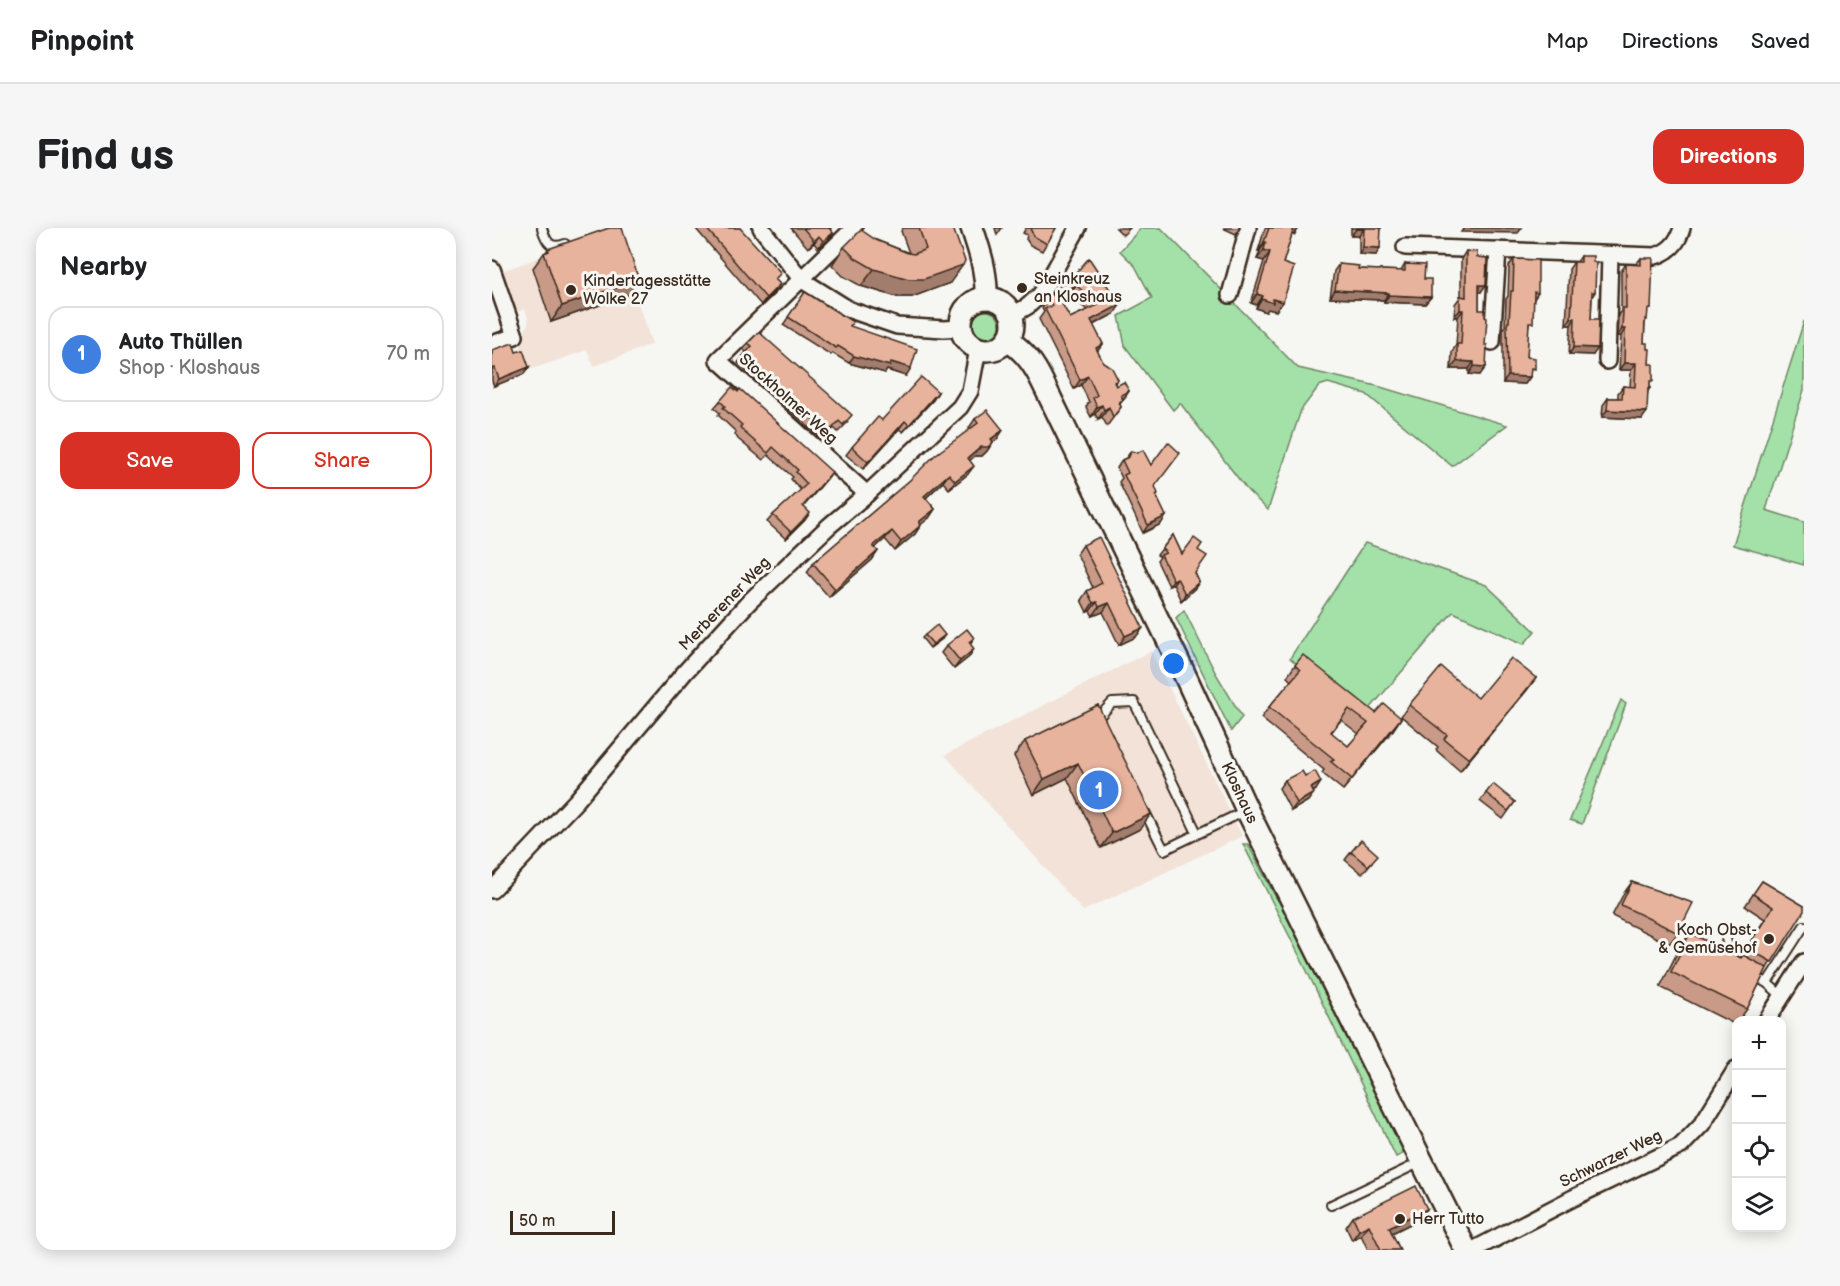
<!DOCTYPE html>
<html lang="en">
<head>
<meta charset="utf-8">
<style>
	body { margin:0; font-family:"Balsamiq Sans",sans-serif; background:#f6f6f6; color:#202124 }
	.controls { position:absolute; right:18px; bottom:18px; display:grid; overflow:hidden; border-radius:12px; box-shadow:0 3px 15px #0003 }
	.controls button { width:54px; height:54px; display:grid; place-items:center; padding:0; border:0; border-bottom:2px solid #e0e0e0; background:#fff; color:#202124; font:30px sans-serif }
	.scale { position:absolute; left:18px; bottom:15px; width:105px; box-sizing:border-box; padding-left:6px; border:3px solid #3b2a1e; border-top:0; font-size:16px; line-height:21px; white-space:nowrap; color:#3b2a1e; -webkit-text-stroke:4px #f6f6f2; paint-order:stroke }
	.you { position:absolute; left:682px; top:436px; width:21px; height:21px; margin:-15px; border:4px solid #fff; border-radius:50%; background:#1a73e8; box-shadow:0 0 0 9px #1a73e833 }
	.badge { display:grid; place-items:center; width:39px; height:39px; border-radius:50%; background:#d93025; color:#fff; font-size:20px; font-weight:700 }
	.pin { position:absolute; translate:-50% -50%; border:3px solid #fff; box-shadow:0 2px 6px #0006 }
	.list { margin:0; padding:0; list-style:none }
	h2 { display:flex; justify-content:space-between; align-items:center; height:78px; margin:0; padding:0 24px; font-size:26px }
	h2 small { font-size:20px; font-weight:400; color:#757577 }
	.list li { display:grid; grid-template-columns:39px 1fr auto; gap:18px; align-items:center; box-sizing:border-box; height:96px; margin:0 12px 12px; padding:0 12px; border:2px solid #e0e0e0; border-radius:18px }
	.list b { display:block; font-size:22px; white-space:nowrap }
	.list p { margin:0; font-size:20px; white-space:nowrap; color:#757577 }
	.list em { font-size:20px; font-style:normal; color:#757577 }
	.actions { display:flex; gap:12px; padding:18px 24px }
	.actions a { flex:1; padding:14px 0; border:2px solid #d93025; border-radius:18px; text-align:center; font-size:21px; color:#d93025 }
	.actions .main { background:#d93025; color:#fff }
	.icon { flex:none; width:33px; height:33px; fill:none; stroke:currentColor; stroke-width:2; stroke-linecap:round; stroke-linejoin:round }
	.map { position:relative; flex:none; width:1312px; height:1022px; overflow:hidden; border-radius:18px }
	header { display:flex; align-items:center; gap:36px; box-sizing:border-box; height:84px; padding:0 30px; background:#fff; border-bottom:2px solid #e0e0e0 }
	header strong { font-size:28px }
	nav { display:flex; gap:33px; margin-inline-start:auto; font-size:21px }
	.intro { display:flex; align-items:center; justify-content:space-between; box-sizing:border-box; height:144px; padding:0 36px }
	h1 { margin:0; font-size:42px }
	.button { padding:15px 27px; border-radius:18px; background:#d93025; color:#fff; font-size:21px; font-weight:700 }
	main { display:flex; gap:36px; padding:0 36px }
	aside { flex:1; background:#fff; border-radius:18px; box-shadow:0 3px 15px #0003 }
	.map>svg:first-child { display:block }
	.built { fill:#f2e2d8 }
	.green { fill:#a3e1a9; stroke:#6f8664; stroke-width:1.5 }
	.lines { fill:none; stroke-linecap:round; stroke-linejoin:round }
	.lane-casing { stroke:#3b2a1e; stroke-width:12 }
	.street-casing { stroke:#3b2a1e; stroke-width:20 }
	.secondary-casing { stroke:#3b2a1e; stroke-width:26 }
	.lane { stroke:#f6f6f2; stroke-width:8 }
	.street { stroke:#f6f6f2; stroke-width:15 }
	.secondary { stroke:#f6f6f2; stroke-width:21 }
	.wall { fill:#c89a87; stroke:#3b2a1e; stroke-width:1.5; fill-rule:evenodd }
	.shaded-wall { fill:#a27d6e; stroke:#3b2a1e; stroke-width:1.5 }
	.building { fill:#e8b39d; stroke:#3b2a1e; stroke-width:1.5; fill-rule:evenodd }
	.poi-dot { fill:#3b2a1e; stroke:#f6f6f2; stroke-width:2 }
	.labels { text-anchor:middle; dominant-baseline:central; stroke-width:6; stroke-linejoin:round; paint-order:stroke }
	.poi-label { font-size:16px; fill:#3b2a1e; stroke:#f6f6f2; text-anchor:start }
	.street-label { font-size:16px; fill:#3b2a1e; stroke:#f6f6f2 }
</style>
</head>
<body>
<header>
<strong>Pinpoint</strong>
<nav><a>Map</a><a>Directions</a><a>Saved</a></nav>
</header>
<div class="intro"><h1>Find us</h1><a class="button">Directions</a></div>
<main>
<aside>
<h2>Nearby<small></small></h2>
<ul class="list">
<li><span class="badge" style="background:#3f7fe0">1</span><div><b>Auto Thüllen</b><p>Shop · Kloshaus</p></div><em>70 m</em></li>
</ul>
<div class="actions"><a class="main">Save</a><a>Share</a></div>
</aside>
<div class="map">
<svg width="1312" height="1022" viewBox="0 0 1312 1022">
	<rect width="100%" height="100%" fill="#f6f6f2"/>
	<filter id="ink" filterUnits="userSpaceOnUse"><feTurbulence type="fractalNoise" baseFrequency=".0167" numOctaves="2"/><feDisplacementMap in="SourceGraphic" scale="12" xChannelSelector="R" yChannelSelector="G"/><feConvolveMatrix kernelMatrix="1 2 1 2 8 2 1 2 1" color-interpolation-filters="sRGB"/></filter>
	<g filter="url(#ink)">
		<g class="built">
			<path d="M121,3l39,113 -58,22 -7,-16 -58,20 -11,-31 4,-1 7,-17 -4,-12 -9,3 -14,-41z"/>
			<path d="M659,423l91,185 -159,75 -138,-156z"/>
		</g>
		<g class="green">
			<path d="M649,0h20l137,140 79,18 130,39 -55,41 -86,-72 -38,-11 -9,3 -18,24 -33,100 -20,-19 -68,-88 -7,7 -48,-64 -6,-30 33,-18 -17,-32 -15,-15z"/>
			<circle cx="494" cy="97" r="14"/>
			<path d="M1312,93v69l-38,120 38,12v43l-71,-20z"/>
			<path d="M873,315l121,42 49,46 -11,13 -71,-32 -91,106 -72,-60z"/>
			<path d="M692,382l31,62 27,45 -11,14 -55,-113z"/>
			<path d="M1129,472l5,4 -44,120 -12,-4z"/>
			<path d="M751,616h5l26,50 26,40 105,219 -9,4 -90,-188z"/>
			<path d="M1244,851v4c-14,24 -27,49 -48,67l-175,89 -18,11 3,-5 11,-6 154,-78z"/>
		</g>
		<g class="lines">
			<defs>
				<g id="lane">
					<path d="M50,0c4,13 8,22 23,16"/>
					<path d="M605,491l15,-16 22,-1 63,131"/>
					<path d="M652,582l20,40 81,-39"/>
					<path d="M1234,710l4,22"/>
					<path d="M1262,748l13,7 15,13"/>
					<path d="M1275,755l37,-57"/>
					<path d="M839,977l88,-42"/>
				</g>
				<g id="street">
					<path d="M269,0l41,52 48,30 47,16 47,3 17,-1"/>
					<path d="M362,0l-136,132 149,134"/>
					<path d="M913,19l250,9c14,-4 23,-13 27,-28"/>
					<path d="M0,41l23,67 -23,8"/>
					<path d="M738,67l18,-67"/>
					<path d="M519,88l17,-10 13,-12 37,-66"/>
					<path d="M1000,114l6,-92"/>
					<path d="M1115,133l3,-106"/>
					<path d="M0,662l85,-90 108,-128 64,-70 80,-76 38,-32 93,-87 10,-16 8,-42"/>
					<path d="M1275,792l37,-58"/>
					<path d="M981,1022l100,-52 108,-52 21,-22 34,-55"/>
				</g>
				<g id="secondary">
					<path d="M480,0c8,24 15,45 14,70"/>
					<circle cx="495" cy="96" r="26"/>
					<path d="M516,112c17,12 26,24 35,43l140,288 64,139 219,440"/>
				</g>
			</defs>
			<use href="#lane" class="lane-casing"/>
			<use href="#street" class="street-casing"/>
			<use href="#secondary" class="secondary-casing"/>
			<use href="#lane" class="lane"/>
			<use href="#street" class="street"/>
			<use href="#secondary" class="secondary"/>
		</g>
		<g class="wall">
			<path d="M205,0h43l36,52 -1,11 -14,14 -65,-76z"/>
			<path d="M299,0h40l-1,2 3,3 -5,7 -10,8 -4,-5 -6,5z"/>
			<path d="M411,0h50l-3,55 -38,14h-15l-36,-11 -18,-10 -11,-11 12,-18 32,-7 33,13 -8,-22z"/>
			<path d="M503,0h7l-5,7z"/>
			<path d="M534,0h30l-14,23 -12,-6 -4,-6 1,-4 -4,-2z"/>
			<path d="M624,0h14l-7,7z"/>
			<path d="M731,0h17l-4,6z"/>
			<path d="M773,0h34l-5,7 -2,-1 -9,29v39l-7,9 -8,-2 -2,3 -10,-4 1,-3 -6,-2 13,-42 -7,-2 3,-8h-2z"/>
			<path d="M859,0h30l-5,27 -17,-1v-18h-8z"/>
			<path d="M56,21l91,31 -11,15 -77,27 -18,-54 11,-15 2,-1z"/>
			<path d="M974,23l11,6 4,35h-2v18l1,65 -11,-1v-5h-18l1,-17 4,-7 2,-28h-4l1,-13 6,-8v-37z"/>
			<path d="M1089,28l14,36 -3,5 -1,22 2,36 -24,-1 2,-29h-5l3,-56 5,-7h3z"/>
			<path d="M1149,30l6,57 -2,8 -1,20 3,6 2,15 1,24 -2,3 -6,28 -40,-2 1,-12 5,-7h10v-5l5,-7 7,1 1,-17h-12l2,-34h-4l1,-21 3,-4v-40l5,-7h10z"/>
			<path d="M1022,31l24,34 -4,6 -6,30 -1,28 3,20 -5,7 -22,-1v-54l2,-3 1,-27 2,-3 1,-30z"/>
			<path d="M847,36l19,5 43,2 4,-7 19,15 7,18 -6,7 -41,-2v-2l-54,-2 4,-27z"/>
			<path d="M580,43l42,43 -21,11 10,19 -6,7 6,11 15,18 -3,4 1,2 13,5 -9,13 1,3 -14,19 -5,-9 -4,2 -3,-5 -4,3 -5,-10 3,-5 -8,-17 -7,4 -35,-70 5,-7 -2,-4 7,-10zM577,67l18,15 -17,8 -9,-16 1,-4z"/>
			<path d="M313,64l45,34 56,50 -19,-6 -2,3 -36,-10 -17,-10 -1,2 -48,-30z"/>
			<path d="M256,115l100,79 -10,10 -4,-4 -11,12 -85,-77 8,-11 -3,-3z"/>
			<path d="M0,122l24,2 13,15 -5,7 -30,12 -2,-5z"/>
			<path d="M446,164l-5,8 -30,32 -4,-3 -36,40 -17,-14 6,-8 30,-27z"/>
			<path d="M228,173l112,71 -28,34 1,14 -19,19 -19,-17 6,-7 28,-25 -10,-11 2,-2 -25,-22 -5,5 -25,-21 -3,-5 1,-2 -18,-17 2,-2 -6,-5z"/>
			<path d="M483,191l28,11 -6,9 -4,3 -6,9 -5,5h-7l-5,4 -2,14 -19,15 -6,-7 -17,16 9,11 -6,9 -8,6 -6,10 -20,17 -10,-12 -10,9 3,3 -6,9 -43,37 -22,-25 6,-9 157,-134 -1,-1z"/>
			<path d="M639,223l24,36 6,37 -18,9 -24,-51 3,-4 -5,-10 5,-8 4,-2z"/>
			<path d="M681,307l9,19 16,-4 -3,23 4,9 -4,6 -14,13 -8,-17 -4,2 -12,-25 3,-4 -3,-2z"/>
			<path d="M591,317l53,92 -17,8 -16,-33 -10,4 -3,-5 -3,1 -6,-12 6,-9 6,-3 -16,-34z"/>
			<path d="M433,407l17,4 -12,9 -8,-10z"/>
			<path d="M482,410l-4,6 -1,13 -15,12 -13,-16 6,-8z"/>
			<path d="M803,437l81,48 25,5 -8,12 -50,60 -21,-17 2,-3 -63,-52 8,-11 22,-26 -4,-4zM849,492l18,14 -11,12 -17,-13z"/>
			<path d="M1044,450l-9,12 -67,81 -24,-21 2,-3 -37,-31 8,-11 69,-7z"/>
			<path d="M606,477l42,124 -39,19 -34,-70 -34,17 -19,-39 11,-15z"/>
			<path d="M813,548l11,14 -3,2 -5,9 -17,10 -12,-23 6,-8z"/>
			<path d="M994,565l29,9 -12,17 -23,-18z"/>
			<path d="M859,624l21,10 -10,12 -17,-14z"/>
			<path d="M1270,653l42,25 -37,62 -20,41 -8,11h-2l-1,5 -76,-38 19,-38 11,-16 50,25 25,-39 -20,-13z"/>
			<path d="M1140,654l46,51 -9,11 -57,-28 12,-23z"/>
			<path d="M861,989l67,2 -28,14 8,17h-32l-7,-15 -9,5 -6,-13z"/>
		</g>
		<g class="shaded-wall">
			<path d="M801,0h6l-5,7 -5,-2z"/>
			<path d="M972,0h58l-4,5 -57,-1z"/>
			<path d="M864,1h8l-5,7h-8z"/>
			<path d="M341,5l-5,7 -10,8 5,-7z"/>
			<path d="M327,8l-5,7 -6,5 6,-7z"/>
			<path d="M772,14h2l-6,9h-2z"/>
			<path d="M871,19l17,1 -4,7 -17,-1z"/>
			<path d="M772,22l6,2 -6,9 -7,-2z"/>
			<path d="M471,37l-13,18 -38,14h-15l-36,-11 13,-17z"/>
			<path d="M147,52l-11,15 -77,27 11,-16z"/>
			<path d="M288,56l-5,7 -14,14 5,-7z"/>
			<path d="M584,57l-7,10 -12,6 7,-10z"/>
			<path d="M987,57h7l-5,7h-7z"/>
			<path d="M843,62l54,3 -5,7 -54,-2z"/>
			<path d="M765,66l6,2 -6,9 -6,-2z"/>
			<path d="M897,67l42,2 -6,7 -41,-2z"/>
			<path d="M770,71h11l10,3 -7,9 -8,-2 -2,3 -10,-4z"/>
			<path d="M628,77l-6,9 -30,15 7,-9z"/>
			<path d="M968,82h3l-5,7h-4z"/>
			<path d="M1079,90h4l-4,7h-5z"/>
			<path d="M1130,101h3l-4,7h-4z"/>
			<path d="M611,116l-7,9v-5z"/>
			<path d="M1082,119l24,1 -5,7 -24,-1z"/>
			<path d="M362,128l37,6 20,6 -5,8 -19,-6 -2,3 -36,-10z"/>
			<path d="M965,133l17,1 -5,7h-18z"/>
			<path d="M1132,135h12l-5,7h-12z"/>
			<path d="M982,138l12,1 -6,8 -11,-1z"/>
			<path d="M37,139l-5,7 -30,12 5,-7z"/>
			<path d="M596,148l-7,9 -7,4 6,-9z"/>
			<path d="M1016,148l22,1 -5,7 -22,-1z"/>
			<path d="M637,163l-7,10 -1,-6z"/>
			<path d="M446,164l-5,8 -30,32 6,-7z"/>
			<path d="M610,177l-7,9 -4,3 6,-10z"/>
			<path d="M617,179l-7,10 -4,2 6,-9z"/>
			<path d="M1115,182l40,2 -5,7 -40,-2z"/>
			<path d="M413,193l-6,8 -36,40 5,-7z"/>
			<path d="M511,202l-6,9 -10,8 6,-5 -6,9 -5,5h-7l-13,11 6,-9z"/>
			<path d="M482,238l-6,8 -19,15 6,-8z"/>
			<path d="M340,244l-5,7 -29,34 5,-7z"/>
			<path d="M457,246l-6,8 -25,23 6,-9z"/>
			<path d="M443,281l-6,9 -16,13 6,-9z"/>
			<path d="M318,285l-5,7 -19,19 5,-7z"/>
			<path d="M674,288l-5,8 -18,9 5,-8z"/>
			<path d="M429,297l-6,9 -20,17 6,-9z"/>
			<path d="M400,303l-7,8 -18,16 6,-9z"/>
			<path d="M386,323l-6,9 -43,37 6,-8z"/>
			<path d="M685,350l-4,6 -4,2 4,-6z"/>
			<path d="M707,354l-4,6 -14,13 4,-7z"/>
			<path d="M605,374l-7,9 -3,1 6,-9z"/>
			<path d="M617,375l-6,9 -10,4 6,-9z"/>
			<path d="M651,400l-7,9 -17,8 6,-9z"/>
			<path d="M453,407l-3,4 -12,9 3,-4z"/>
			<path d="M482,421l-5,8 -15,12 6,-8z"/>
			<path d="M1044,450l-9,12 -67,81 9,-12z"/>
			<path d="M909,490l-8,12 -50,60 9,-11z"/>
			<path d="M586,535l-11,15 -34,17 11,-16z"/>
			<path d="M829,554l-5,8 -11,6 6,-8z"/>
			<path d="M822,565l-6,8 -17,10 6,-8z"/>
			<path d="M659,586l-11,15 -39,19 11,-15z"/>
			<path d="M935,981l-7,10 -38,19 7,-11z"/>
			<path d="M877,997l-8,10 -9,5 7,-10z"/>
		</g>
		<g class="building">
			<path d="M117,0h13l17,52 -77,26 -18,-53 5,-2 -1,-2z"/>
			<path d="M214,0h34l41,45 -6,6 5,5 -14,14z"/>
			<path d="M311,0h26l4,5 -10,8 -4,-5 -5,5z"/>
			<path d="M427,0h34l12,33 -2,4 -39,14h-15l-35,-10 -19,-11 -11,-11 17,-17 15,10 32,13 6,1 12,-5z"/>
			<path d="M540,0h24l-9,16 -12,-7 -4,-6z"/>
			<path d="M777,0h25l-11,35 11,4 -11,35 -10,-3v4l-11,-4 1,-3 -6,-2 13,-42 -6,-2 2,-8h-2z"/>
			<path d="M864,0h25l-1,20 -17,-1 1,-18h-8z"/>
			<path d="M974,23l11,1v5l10,1 -1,27h-7v25h6v7l2,1 -2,27h2l-1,22 -12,-1v-4l-17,-1v-17h4l2,-34h-3v-14l6,1z"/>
			<path d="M1089,28h12v6l3,1 -1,29h-3l-1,27h8l-1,29 -24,-1 1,-29h-4l3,-56h7z"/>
			<path d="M597,30l31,47 -29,15 12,24 -7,4 7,14 9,6 6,12 -4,2 2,4 8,-4 5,9 -8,4 2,5 -4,2 2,5 -8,10 -4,-10 -5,3 -2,-5 -5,2 -4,-9 4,-3 -9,-19 -8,4 -35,-71 7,-3 -3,-8 23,-27 3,3zM584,57l22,20 -28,13 -9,-16 3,-11z"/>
			<path d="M1149,30h12l-2,51h-3l-1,11 -2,-1 -1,24h3v6h3l-1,15h4v17h-3v7h-2l-1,24 -40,-2 1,-12h14l1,-12 12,1 1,-24h-12l1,-34h-3l1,-17v-4h3v-44l15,1z"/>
			<path d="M1022,31l24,1v33l-4,-1 -1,31h-4l-2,34 8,1v11l-4,-1 -1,9 -22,-1 -1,-51 1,-3h1l2,-31h2z"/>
			<path d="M847,36l20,2 -1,3 47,2v-7l20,1 -1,14h7v18l-42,-2v-2l-54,-3z"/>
			<path d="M313,64l48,30 -3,4 67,23 -6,19 -20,-6 -1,4 -36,-10 -16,-10 -2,2 -48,-31z"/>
			<path d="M267,104l93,83 -9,10 -4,-4 -11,12 -85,-77 9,-10 -4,-3z"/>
			<path d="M21,115l3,9 7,-2 6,17 -30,12 -4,-11 -3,1v-19z"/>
			<path d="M429,149l17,15 -29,33 -4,-4 -37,41 -16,-15 26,-30 4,3z"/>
			<path d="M240,159l6,5 2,-3 92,83 -29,34 7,7 -19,19 -18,-17 34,-31 -11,-12 2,-2 -25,-23 -5,6 -24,-21 -4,-5 2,-2 -19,-17 2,-2 -5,-5z"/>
			<path d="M495,182l16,20 -12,9 2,3 -5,5h-7l-13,11 6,8 -19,15 -6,-7 -25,22 11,13 -16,13 2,3 -20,17 -9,-11 -19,15 5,5 -43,38 -22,-26 97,-83 25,-25 43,-32 -3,-4z"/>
			<path d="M676,214l12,11 -25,33 3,8 -2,1 10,21 -18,9 -24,-50 4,-2 -6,-13 7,-3 2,-6 6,2 6,-3 8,15z"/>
			<path d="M681,307l9,19 12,-16 8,6 -4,6 9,6 -12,17 4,9 -14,12 -8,-16 -4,2 -12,-25 5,-2 -4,-4z"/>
			<path d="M607,309l44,91 -18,8 -16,-33 -10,4 -2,-5 -4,1 -6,-12 15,-8 -19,-38z"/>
			<path d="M445,397l8,10 -12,9 -8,-9z"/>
			<path d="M475,401l7,9 -5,4 5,7 -14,12 -13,-16z"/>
			<path d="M811,427l73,58 8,-9 17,14 -49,61 -22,-18 4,-2 -65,-52 31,-37 -5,-5zM857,481l19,14 -20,23 -17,-14z"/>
			<path d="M1019,430l25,20 -67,81 -25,-20 3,-4 -38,-30 32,-38 37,31z"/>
			<path d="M606,477l53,109 -39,19 -34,-70 -34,16 -19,-38z"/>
			<path d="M810,543l3,5 10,-5 6,11 -10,6 3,5 -17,10 -12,-23z"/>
			<path d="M1001,556l22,18 -7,9 -22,-18z"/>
			<path d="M869,612l17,15 -10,11 -17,-14z"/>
			<path d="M1270,653l42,25v5l-32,51 -2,-1 -23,-13 26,-41 -20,-13z"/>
			<path d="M1140,654l61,21 -15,30 -57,-28z"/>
			<path d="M1198,705l51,25 2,-3 24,13 -20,41 -76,-37z"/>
			<path d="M924,958l11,23 -38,18 11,23h-19l-12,-25 -10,5 -6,-13z"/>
		</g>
	</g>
	<g class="poi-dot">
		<circle cx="530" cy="60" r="6"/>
		<circle cx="79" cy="62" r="6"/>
		<circle cx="1277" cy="711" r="6"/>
		<circle cx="908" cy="991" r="6"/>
	</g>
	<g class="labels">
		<g class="poi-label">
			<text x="542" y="51">Steinkreuz<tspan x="542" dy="18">an Kloshaus</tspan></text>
			<text x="91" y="53">Kindertagesstätte<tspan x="91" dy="18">Wolke 27</tspan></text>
			<text x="1265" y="702" text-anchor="end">Koch Obst-<tspan x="1265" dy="18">&amp; Gemüsehof</tspan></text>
			<text x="920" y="991">Herr Tutto</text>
		</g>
		<g class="street-label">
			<text transform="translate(296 171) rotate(42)">Stockholmer Weg</text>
			<text transform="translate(233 376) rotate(-46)">Merberener Weg</text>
			<text transform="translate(747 565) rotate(65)">Kloshaus</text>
			<text transform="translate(1119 931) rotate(-26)">Schwarzer Weg</text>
		</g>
	</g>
</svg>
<div class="controls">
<button>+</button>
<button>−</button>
<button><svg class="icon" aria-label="locate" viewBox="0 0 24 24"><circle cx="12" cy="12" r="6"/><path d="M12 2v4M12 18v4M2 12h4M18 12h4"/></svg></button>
<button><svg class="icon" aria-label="layers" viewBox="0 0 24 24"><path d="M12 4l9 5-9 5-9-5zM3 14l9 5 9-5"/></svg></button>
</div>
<div class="scale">50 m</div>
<div class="you"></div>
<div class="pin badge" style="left:607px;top:562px;background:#3f7fe0">1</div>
</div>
</main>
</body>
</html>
